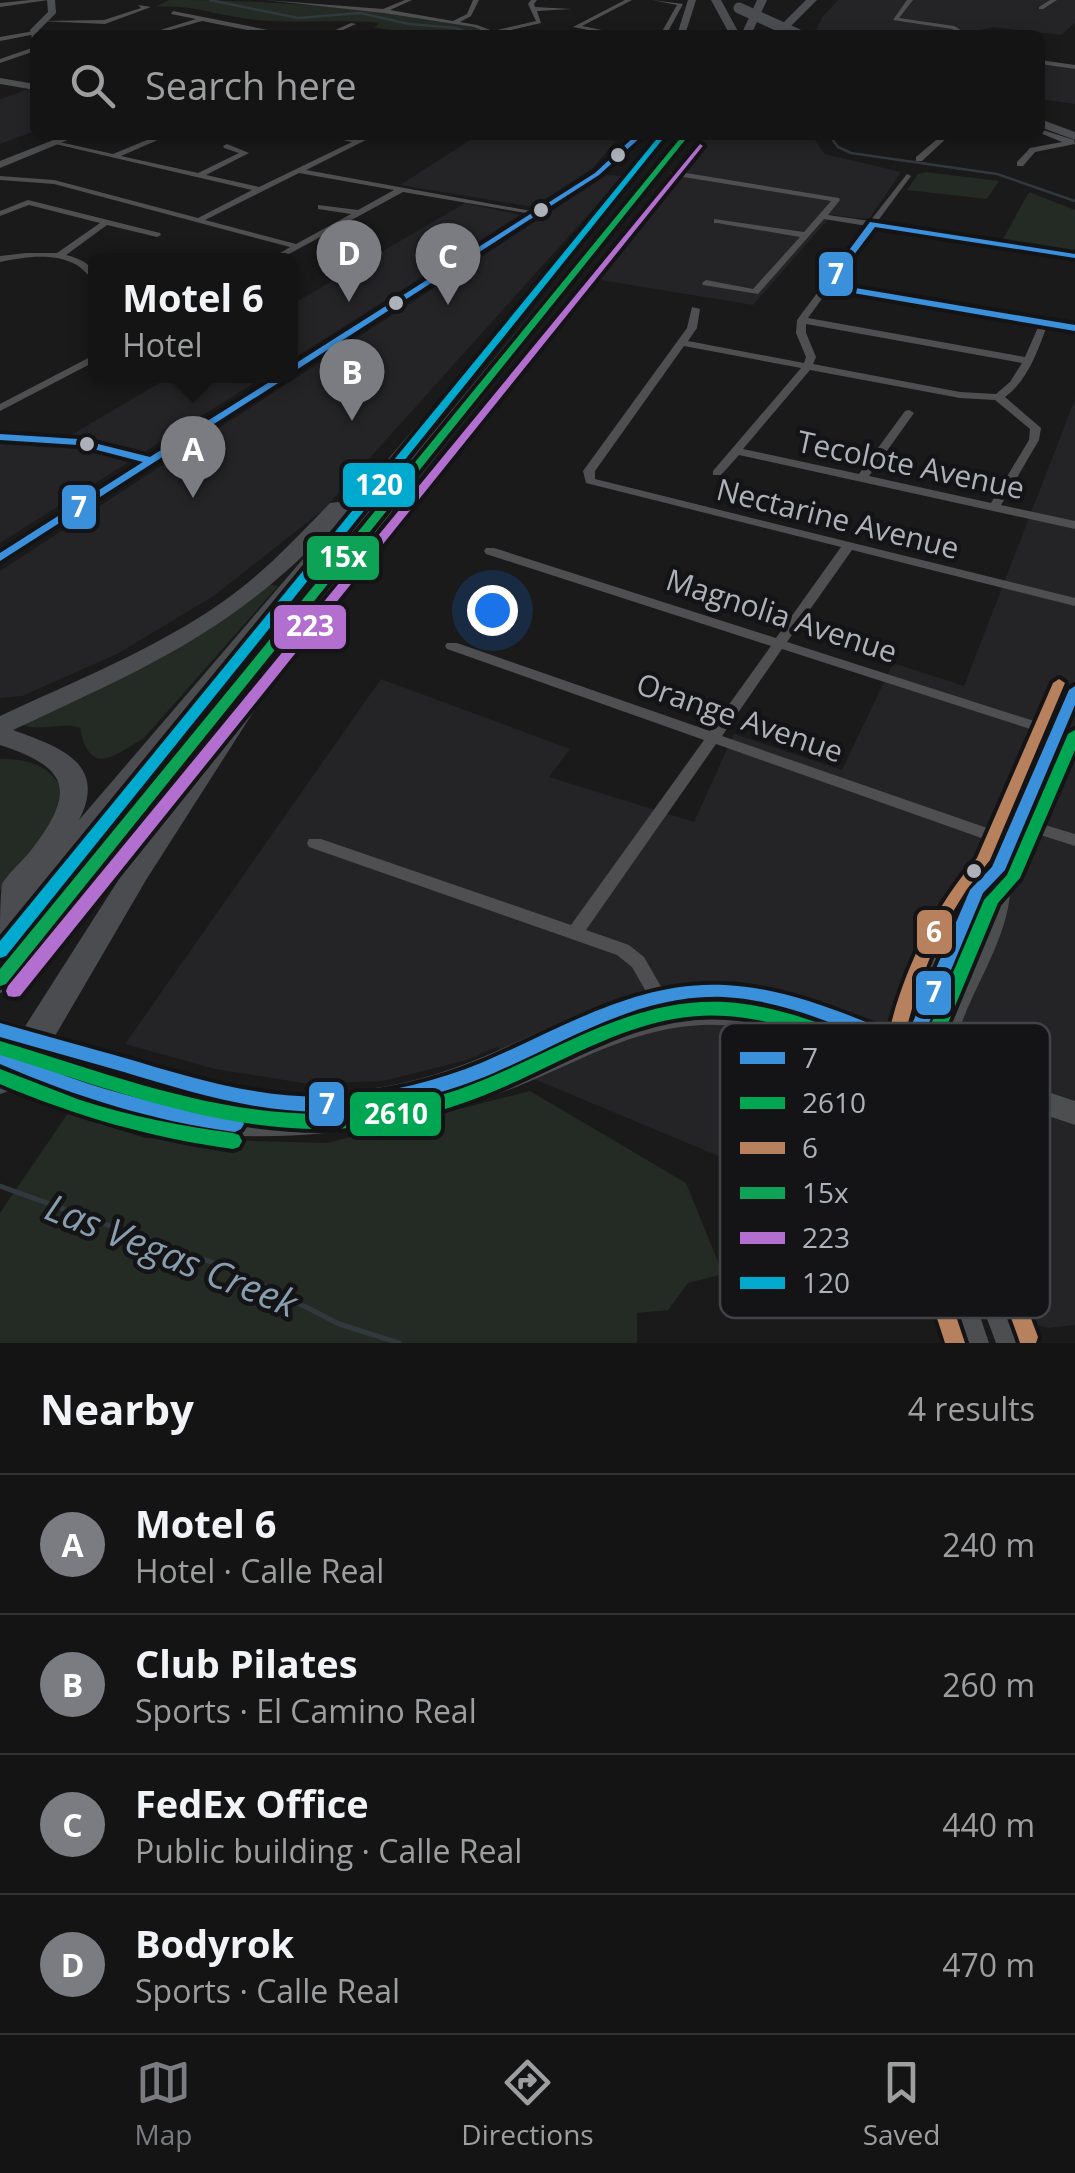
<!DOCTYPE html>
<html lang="en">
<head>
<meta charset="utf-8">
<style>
	body { margin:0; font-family:"Open Sans",sans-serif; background:#1d1d1d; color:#f1f3f6 }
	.you { position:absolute; left:492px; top:610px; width:35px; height:35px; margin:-25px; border:8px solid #fff; border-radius:50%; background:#1a73e8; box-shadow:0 0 0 15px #1a73e833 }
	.badge { display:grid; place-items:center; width:65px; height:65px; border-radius:50%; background:#7a7c81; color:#fff; font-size:32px; font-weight:700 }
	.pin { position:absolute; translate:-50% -82px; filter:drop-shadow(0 2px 5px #0008) }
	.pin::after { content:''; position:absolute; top:52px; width:35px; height:30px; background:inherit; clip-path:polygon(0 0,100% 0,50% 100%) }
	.popup { position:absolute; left:88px; top:253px; width:210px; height:130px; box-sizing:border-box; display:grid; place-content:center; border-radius:15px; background:#141414; filter:drop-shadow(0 2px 8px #0005); font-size:32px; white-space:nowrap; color:#9d9ea0 }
	.popup b { font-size:38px; color:#f1f3f6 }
	.popup::after { content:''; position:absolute; left:50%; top:100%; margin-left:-20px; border:20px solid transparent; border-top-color:#141414 }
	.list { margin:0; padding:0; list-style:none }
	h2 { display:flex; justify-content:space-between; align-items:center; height:130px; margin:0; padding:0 40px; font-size:42px }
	h2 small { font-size:32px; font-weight:400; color:#9d9ea0 }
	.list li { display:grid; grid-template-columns:65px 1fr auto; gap:30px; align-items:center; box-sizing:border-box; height:140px; padding:0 40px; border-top:2px solid #333334 }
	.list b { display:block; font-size:38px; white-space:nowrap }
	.list p { margin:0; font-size:32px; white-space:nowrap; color:#9d9ea0 }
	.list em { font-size:32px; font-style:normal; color:#9d9ea0 }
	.icon { flex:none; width:55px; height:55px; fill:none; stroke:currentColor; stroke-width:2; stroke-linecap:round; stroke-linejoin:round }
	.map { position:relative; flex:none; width:1075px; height:1343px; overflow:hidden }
	.search { position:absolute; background:#141414; box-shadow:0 5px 15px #0003; left:30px; right:30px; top:30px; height:110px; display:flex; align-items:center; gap:25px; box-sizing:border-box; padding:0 35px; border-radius:15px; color:#9d9ea0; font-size:38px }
	.sheet { height:690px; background:#141414 }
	nav { display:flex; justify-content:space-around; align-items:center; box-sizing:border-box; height:140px; border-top:2px solid #333334; background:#141414; font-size:28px; color:#9d9ea0 }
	nav a { display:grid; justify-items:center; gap:5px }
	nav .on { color:#7a7c81 }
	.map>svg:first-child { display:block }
	.built { fill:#242426 }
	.green { fill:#242a24 }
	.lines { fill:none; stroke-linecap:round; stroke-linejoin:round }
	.stream-far1 { stroke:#32393e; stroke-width:2.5 }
	.stream { stroke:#32393e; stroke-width:5 }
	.street { fill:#4f4f52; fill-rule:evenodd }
	.secondary { fill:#4d4e50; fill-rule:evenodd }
	.highway { fill:#4b4c4f; fill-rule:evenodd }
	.highway-bridge { stroke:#4b4c4f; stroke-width:11 }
	.bus-1-casing { stroke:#141416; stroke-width:8 }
	.bus-2-casing { stroke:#141416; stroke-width:8 }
	.bus-3-casing { stroke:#141416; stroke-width:8 }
	.bus-4-casing { stroke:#141416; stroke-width:8 }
	.bus-5-casing { stroke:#141416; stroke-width:8 }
	.bus-6-casing { stroke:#141416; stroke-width:8 }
	.bus-1 { fill:#3a90db; fill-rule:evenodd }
	.bus-2 { fill:#00a651; fill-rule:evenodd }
	.bus-3 { fill:#b6815c; fill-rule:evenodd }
	.bus-4 { fill:#0da256; fill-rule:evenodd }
	.bus-5 { fill:#b36fd0; fill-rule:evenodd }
	.bus-6 { fill:#00a9ce; fill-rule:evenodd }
	.bus-dot { fill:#adb1b9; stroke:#141416; stroke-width:4 }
	.labels { text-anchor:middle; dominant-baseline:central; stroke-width:9; stroke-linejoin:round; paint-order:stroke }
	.street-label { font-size:30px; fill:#adb1b9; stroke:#141416 }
	.near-water-label { font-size:38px; font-style:italic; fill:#889eaf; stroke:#141416 }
	.key { fill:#141416; stroke:#424347; stroke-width:2.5 }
	.key-label { font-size:28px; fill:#adb1b9 }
	.line-badge { stroke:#141416; stroke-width:4 }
	.badge-label { font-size:28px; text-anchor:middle; font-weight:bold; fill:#fff }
</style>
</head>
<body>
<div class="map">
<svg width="1075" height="1343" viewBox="0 0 1075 1343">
	<rect width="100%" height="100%" fill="#1a1a1a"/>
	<g class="built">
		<path d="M838,0h237v23l-14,12 -68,-8 -34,8 -144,-3 8,-16z"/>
		<path d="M1040,64l35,5v35l-35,-5z"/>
		<path d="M29,89l6,1v41l-35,13v-45z"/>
		<path d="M478,135h104l34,6 -23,27 -60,39 -133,-22z"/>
		<path d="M703,135h108l14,19 76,18 -32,47 -37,-4 -79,90 -159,-26z"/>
		<path d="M607,175l16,1 -300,334 -108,85 -96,58 -97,43 -22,2v-127z"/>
		<path d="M465,203l55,12 -229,145v-55z"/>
		<path d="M171,376h94l-265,167v-99h56z"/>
		<path d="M1075,399v926l-28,3 -140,-47 -126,19 -29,-130 -218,-91 -37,-32 -30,13 -84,21 -74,3 -94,-15 -90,-25 256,-365 189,70 -21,28 145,45 40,-88 108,36 51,-107 71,23z"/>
	</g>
	<g class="green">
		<path d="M169,0c115,0 230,9 342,35l-118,-5 -19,-2 5,-5c-42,-4 -82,1 -124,-3 -37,-4 -63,-16 -100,-13z"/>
		<path d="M926,172l73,9 -12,18 -80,-9 11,-16z"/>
		<path d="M1029,192l46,18v42l-73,-11z"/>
		<path d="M268,584l10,2 -134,152c-32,19 -54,39 -64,-10 -19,-7 -40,5 -59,-4z"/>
		<path d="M0,759c29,0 52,6 64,35l-14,36 -50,61z"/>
		<path d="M530,1091l156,92 37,91 -35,9 -20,27 -31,3v30h-637v-130l68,-100 77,25 182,5z"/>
	</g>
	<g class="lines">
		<g class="stream-far1">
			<path d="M210,0l88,18 62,-5 49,11 47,4 19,7"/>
			<path d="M829,135l9,12 13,6 146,21 78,27"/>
		</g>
		<path class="stream" d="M0,1186l236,85 103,53 60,19"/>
		<g class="street">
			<path d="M30,0h18l-48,7v-4z"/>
			<path d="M265,0l118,9 22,-9h7l-22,10 63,11 14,-7 6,-14h6l-8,16 -11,6 17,3 16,6 43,-10 -8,-17 3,-4h6l-3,4 1,3 37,2 -35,2 4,12 -42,10 2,2h-8l-19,-8 -90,-14z"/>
			<path d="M625,0h7l-50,26 45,9h-13l-41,-8z"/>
			<path d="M652,0l31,4 -17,31h-6l17,-30z"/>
			<path d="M907,0h6l-14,18 55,8 15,9h-7l-10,-6 -59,-9z"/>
			<path d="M1050,0h7l-14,9h-4v-2z"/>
			<path d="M138,5l13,2 -46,17 -65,-3 64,-1 37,-12z"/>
			<path d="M173,11l95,19 3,2 -5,3h-8l4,-2 -60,-12 -49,14h-9l52,-16 -25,-5z"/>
			<path d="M351,23l5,1 -24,11h-8z"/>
			<path d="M34,31l2,3 -36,7v-4z"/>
			<path d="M35,47v4l-35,12v-4z"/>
			<path d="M1040,60l35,5v4l-35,-5z"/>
			<path d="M1040,129l34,11 1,4 -40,8 -12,14h-6v-4l13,-14 32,-6 -22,-9z"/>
			<path d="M159,135l8,1 -46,20 77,17 41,-20 -15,-5 -1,-2 4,-2 22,9 -43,22 53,12 93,-45 -32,-7 38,4 8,-4h10l-70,35 236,43 -4,2 -135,-23 -125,68h-9l21,-13 -236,-63 -54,-4v-4l54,4 144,38 54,-28 -201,-47 4,-2 58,13zM299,173l95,17 -36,20 -40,-5v4l33,5 -55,30 -91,-24z"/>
			<path d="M942,135h8l-28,26h-6v-4z"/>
			<path d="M674,171l165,27 1,2 -12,15 42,6 37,-47 4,2 -34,46 198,31v6l-201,-32 -41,57 242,41v6l-28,-5c-10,26 -19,54 -42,71l36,31 -2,12 -38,65 74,16v8l-336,-74 -18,20h-8v-4l88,-103 -117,-22 -89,125v8l480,119v8l-223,-56 -65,92 275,88 2,3 -7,5 -5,-2 -270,-87 -60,87 294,102 2,4 -2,4h-12l-288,-102 -130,186 43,15 15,12 27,47 -3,5 -6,2 -6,-2 -24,-42 -15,-12 -308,-108 -2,-4 2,-4h12l250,86 133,-185 -257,-91 -2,-3 2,-3h10l253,88 61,-85 -285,-92 -2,-3 2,-3h8l282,90 65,-91 -255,-64 -3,-12 104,-143 5,-21 8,2 -3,19 -9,13 116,22 2,-6 -10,-24 1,-13 70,-94 -43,-7 -66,75 -55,-9 -1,-2 4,-3 47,9 47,-52 -83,-14h-3v-4l90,13 27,-31 -160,-26 -1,-2zM829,289l210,36 -14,32 -217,-39zM806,324l216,39 -12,19 -14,12 -36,-2 -147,-28 3,-7 -10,-24zM810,370l150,28 35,2 35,29 -1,11 -38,63 -122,-27 45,-63 -5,-3 -4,1 -46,63 -116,-25z"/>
			<path d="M28,200l132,33 1,2 -4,2 -50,-12 -41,30c15,4 30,10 30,28 -6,-6 -12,-13 -19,-18 -23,-13 -53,-8 -77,-3v-6l26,-3h31l43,-30 -71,-18 -29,11v-5z"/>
			<path d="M96,354v7l-96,50v-7z"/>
			<path d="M1018,817l57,17v12l-63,-20 -2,-4 2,-4z"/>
		</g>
		<g class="secondary">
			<path d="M47,0h8l1,13 -18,18 1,4 -7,3 -2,-8 18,-18z"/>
			<path d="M688,0h8l-11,35h-8z"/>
			<path d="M0,78l35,6v6l-35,-6z"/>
			<path d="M66,135h14l-80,33v-7z"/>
			<path d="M597,135h48l-44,41 -601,387v-13l138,-88 -60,-15 -78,-5v-10l78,5 71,18 126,-79h15v-12l303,-192 34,-31z"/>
			<path d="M1075,684v30l-65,156c7,68 -48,125 -59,190l124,41v24l-126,-43c3,93 48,176 79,261h-32c-31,-87 -74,-170 -75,-264l-5,25 1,25 72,214h-32l-68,-214 -1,-25 4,-28c-62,-18 -123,-54 -190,-51 -69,3 -124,37 -186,62 -162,63 -362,74 -516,-17v-24l92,39 57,15 85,10 -234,-69v-22l236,68c73,11 148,7 218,-19 87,-31 163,-84 258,-87 53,-2 142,31 191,52 19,-59 41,-123 85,-168l77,-175zM985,901l-12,37 -46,108 31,-95zM716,1001c55,3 128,27 177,52 -107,-29 -151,-69 -268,-36l58,-14z"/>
		</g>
		<g class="highway">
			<path d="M711,0h10l19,35h-10z"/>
			<path d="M757,0h10l-16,35h-10z"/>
			<path d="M806,0h11l-35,35h-11z"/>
			<path d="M1040,119l35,13v8l-35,-13z"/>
			<path d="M679,135h13l-435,546 11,8 -122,191 -98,168 -36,42 -12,4v-38l24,-28 176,-276 -189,237 -11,4v-36z"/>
			<path d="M426,421l10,6 -3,4 -422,511 -11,4c0,-17 0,-48 2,-62 7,-12 21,-23 30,-35 46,-60 35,-82 -32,-104v-29c75,-35 153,-66 221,-113 41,-28 75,-65 109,-100l8,-1 10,4 71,-83zM321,538l-242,282c30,-58 -23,-74 -66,-90 121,-57 212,-94 308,-192z"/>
		</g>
		<path class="highway-bridge" d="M739,8l60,27"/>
		<defs>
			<g id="bus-1">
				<path d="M636,135h7l-44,40 -309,199v-7l305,-194z"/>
				<path d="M870,222l205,32v4l-200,-31 -43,57 243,41v6l-251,-43v-4z"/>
				<path d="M279,376h10l-289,185v-8l143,-91 -65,-17 -78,-5v-6l78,5 72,18z"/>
				<path d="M1075,686v19l-70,165 -22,23 -64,154 -2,5 -6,2c-62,-22 -121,-54 -188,-57 -84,-3 -155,44 -229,76 -48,20 -102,35 -154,38 -74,5 -146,-18 -216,-39 -41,-12 -83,-23 -124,-35v-14c41,12 83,23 125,35 70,21 141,43 216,38 47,-3 96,-15 140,-33 78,-33 155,-83 244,-78 63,3 123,30 181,53l64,-148 22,-23 77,-177z"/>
				<path d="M0,1050c30,11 58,24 89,34 48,15 96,26 146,32l6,3 3,5 -3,5 -6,3c-82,-11 -159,-35 -235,-68z"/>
			</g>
			<g id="bus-2">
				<path d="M1075,730v20l-55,128 -22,25 -65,156c-9,8 -14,12 -27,12 -59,-21 -116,-51 -180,-55 -83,-6 -154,42 -227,73 -44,19 -91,33 -138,38 -123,13 -246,-37 -361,-72v-14c116,35 240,85 364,70 42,-5 85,-16 124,-33 76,-32 151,-81 237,-76 63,4 124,33 182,55h5l8,-7 64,-150 23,-25 61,-141z"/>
				<path d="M0,1069c27,10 53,21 80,31 50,16 101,26 153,33l6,2 3,6 -3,6 -6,2c-81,-11 -158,-33 -233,-65z"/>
			</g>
			<g id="bus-3">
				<path d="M1059,679l6,4 -75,177 -23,29 -18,29 -16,32 -15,38 -11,38 -8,38 -5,36 1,33 70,210h-20l-68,-210c0,-100 35,-199 100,-275l76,-175z"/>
				<path d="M981,1201l7,3 2,6 48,127 -2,6h-16l-2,-6 -46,-127 2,-6z"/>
			</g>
			<path id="bus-4" d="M683,135h6l-683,849 -6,2v-17z"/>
			<path id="bus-5" d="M700,144l3,2 -1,1 -682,849 -6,1 -6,-1 -2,-5 2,-5z"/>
			<path id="bus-6" d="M660,135h6l-660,821 -6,2v-17z"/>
		</defs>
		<use href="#bus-1" class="bus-1-casing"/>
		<use href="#bus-2" class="bus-2-casing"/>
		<use href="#bus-3" class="bus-3-casing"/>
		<use href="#bus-4" class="bus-4-casing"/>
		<use href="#bus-5" class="bus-5-casing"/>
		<use href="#bus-6" class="bus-6-casing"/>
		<use href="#bus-1" class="bus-1"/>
		<use href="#bus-2" class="bus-2"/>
		<use href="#bus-3" class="bus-3"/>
		<use href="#bus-4" class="bus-4"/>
		<use href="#bus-5" class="bus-5"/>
		<use href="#bus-6" class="bus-6"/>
	</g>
	<g class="bus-dot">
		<circle cx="618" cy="155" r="9"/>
		<circle cx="541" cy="210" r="9"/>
		<circle cx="396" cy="303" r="9"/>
		<circle cx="87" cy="444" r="9"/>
		<circle cx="974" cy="871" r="9"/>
	</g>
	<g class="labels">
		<g class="street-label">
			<text transform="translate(911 464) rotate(12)">Tecolote Avenue</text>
			<text transform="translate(838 518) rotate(14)">Nectarine Avenue</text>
			<text transform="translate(782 615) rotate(18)">Magnolia Avenue</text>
			<text transform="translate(740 717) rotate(19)">Orange Avenue</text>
		</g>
		<g class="near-water-label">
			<text transform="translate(172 1254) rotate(22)">Las Vegas Creek</text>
		</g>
	</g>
	<rect x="720" y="1023" width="330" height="295" rx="15" class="key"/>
	<rect x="740" y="1052" width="45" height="12" fill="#3a90db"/>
	<rect x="740" y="1097" width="45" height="12" fill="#00a651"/>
	<rect x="740" y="1142" width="45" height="12" fill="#b6815c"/>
	<rect x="740" y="1187" width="45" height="12" fill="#0da256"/>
	<rect x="740" y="1232" width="45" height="12" fill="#b36fd0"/>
	<rect x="740" y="1277" width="45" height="12" fill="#00a9ce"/>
	<g class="key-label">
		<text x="802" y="1068">7</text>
		<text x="802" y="1113">2610</text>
		<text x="802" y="1158">6</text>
		<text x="802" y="1203">15x</text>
		<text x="802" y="1248">223</text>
		<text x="802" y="1293">120</text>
	</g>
	<g class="line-badge">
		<rect x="817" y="250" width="38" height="48" rx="10" fill="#3a90db"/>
		<rect x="341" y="461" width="76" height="48" rx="10" fill="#00a9ce"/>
		<rect x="60" y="483" width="38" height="48" rx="10" fill="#3a90db"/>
		<rect x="305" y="534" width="76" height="48" rx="10" fill="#0da256"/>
		<rect x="272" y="603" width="76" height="48" rx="10" fill="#b36fd0"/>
		<rect x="915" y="908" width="39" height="48" rx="10" fill="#b6815c"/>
		<rect x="914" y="969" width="39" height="48" rx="10" fill="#3a90db"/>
		<rect x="307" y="1080" width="39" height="48" rx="10" fill="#3a90db"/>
		<rect x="348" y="1090" width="95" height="48" rx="10" fill="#00a651"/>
	</g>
	<g class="badge-label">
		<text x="836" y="284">7</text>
		<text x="379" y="495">120</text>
		<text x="79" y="517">7</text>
		<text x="343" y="567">15x</text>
		<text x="310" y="636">223</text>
		<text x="934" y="942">6</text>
		<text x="934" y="1002">7</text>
		<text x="327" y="1114">7</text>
		<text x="396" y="1124">2610</text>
	</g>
</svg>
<div class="you"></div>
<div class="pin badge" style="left:193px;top:498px">A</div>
<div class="popup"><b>Motel 6</b>Hotel</div>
<div class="pin badge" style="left:352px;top:421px">B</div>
<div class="pin badge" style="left:448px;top:305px">C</div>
<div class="pin badge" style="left:349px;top:302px">D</div>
<div class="search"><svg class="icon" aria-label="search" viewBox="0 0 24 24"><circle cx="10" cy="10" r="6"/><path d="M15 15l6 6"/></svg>Search here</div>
</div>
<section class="sheet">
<h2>Nearby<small>4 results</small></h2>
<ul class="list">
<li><span class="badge">A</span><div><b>Motel 6</b><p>Hotel · Calle Real</p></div><em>240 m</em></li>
<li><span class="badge">B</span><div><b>Club Pilates</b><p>Sports · El Camino Real</p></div><em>260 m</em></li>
<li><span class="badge">C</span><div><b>FedEx Office</b><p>Public building · Calle Real</p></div><em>440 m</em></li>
<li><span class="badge">D</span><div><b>Bodyrok</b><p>Sports · Calle Real</p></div><em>470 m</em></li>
</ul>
</section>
<nav>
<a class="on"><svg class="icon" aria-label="map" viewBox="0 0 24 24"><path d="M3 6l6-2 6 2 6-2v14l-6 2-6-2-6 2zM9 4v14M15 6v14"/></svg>Map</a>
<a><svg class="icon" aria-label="directions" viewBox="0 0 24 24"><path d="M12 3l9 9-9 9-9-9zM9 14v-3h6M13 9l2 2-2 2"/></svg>Directions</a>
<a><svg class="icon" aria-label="saved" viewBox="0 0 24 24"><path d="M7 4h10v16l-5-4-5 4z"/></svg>Saved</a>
</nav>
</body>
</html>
